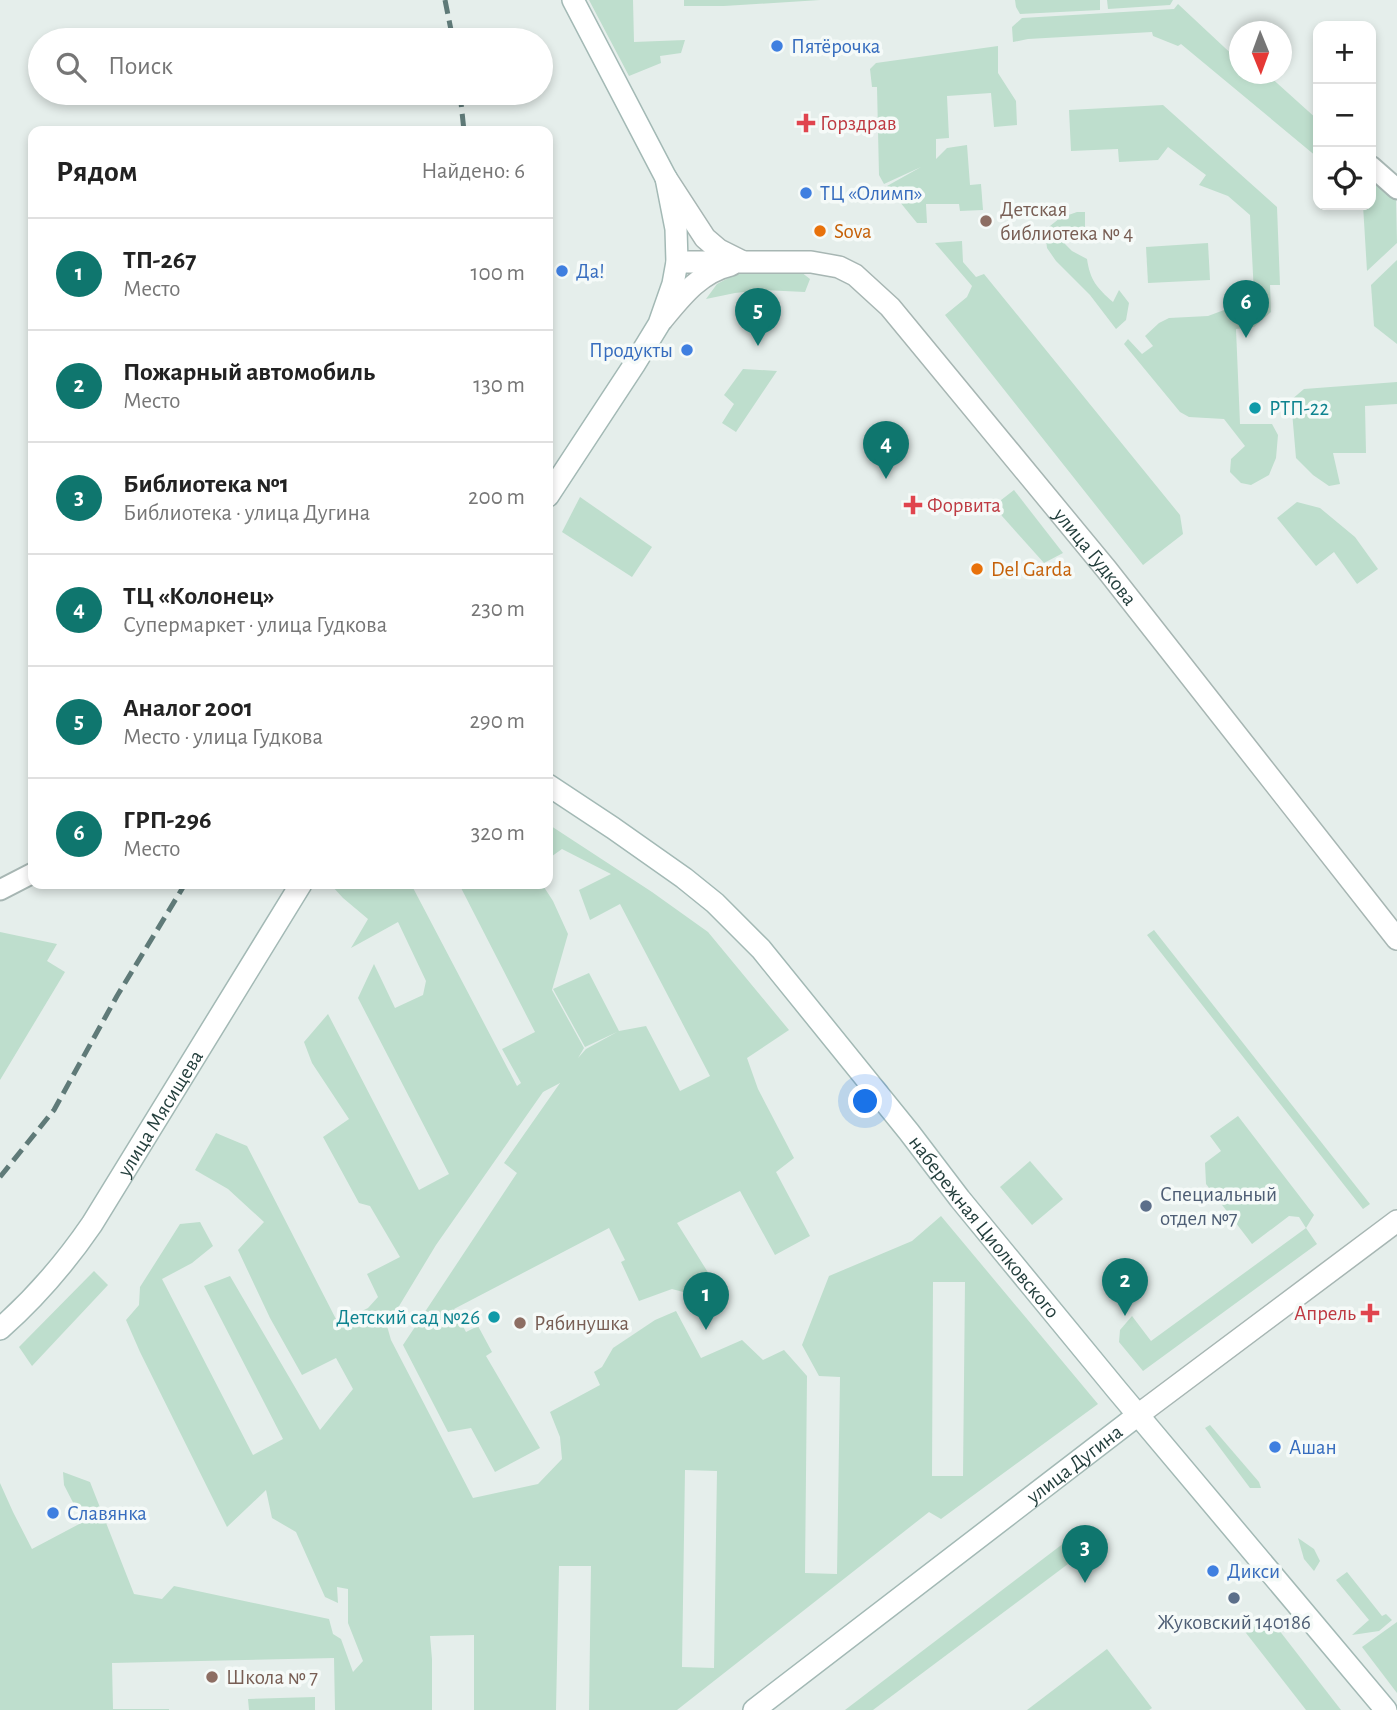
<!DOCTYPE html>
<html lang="ru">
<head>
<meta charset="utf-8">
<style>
	body { margin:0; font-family:"Alegreya Sans",sans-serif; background:#f6f6f6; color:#222 }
	.controls { position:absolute; right:21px; top:21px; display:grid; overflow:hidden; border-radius:14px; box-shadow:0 4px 10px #0003 }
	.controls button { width:63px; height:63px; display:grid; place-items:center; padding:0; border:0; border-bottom:2px solid #e0e0e0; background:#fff; color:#222; font:35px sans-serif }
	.compass { position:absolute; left:1229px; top:21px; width:63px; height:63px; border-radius:50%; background:#fff; box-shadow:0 4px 10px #0003; rotate:179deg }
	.you { position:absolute; left:866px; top:1102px; width:24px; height:24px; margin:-18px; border:5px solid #fff; border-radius:50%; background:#1a73e8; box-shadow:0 0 0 10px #1a73e833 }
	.badge { display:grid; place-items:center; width:46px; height:46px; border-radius:50%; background:#0f766e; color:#fff; font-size:23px; font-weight:700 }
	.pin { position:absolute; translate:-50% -58px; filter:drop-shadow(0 2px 4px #0008) }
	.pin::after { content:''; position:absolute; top:37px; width:24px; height:21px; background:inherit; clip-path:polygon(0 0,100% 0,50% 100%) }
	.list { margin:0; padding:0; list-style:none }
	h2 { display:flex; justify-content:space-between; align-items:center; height:91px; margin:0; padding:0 28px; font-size:30px }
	h2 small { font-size:23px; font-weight:400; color:#767676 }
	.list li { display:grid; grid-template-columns:46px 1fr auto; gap:21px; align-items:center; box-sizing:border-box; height:112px; padding:0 28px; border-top:2px solid #e0e0e0 }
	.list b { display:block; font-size:26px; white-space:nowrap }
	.list p { margin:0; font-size:23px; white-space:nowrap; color:#767676 }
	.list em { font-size:23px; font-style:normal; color:#767676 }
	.icon { flex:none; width:38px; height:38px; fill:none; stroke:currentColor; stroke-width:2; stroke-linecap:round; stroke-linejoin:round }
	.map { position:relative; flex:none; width:1397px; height:1710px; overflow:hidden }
	.search { position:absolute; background:#fff; box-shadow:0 4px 10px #0003; left:28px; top:28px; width:525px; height:77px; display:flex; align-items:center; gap:18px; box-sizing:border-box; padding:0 24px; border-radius:38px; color:#767676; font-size:26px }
	.panel { position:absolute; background:#fff; box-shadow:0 4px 10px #0003; left:28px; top:126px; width:525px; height:763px; border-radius:14px }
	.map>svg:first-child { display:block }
	.green { fill:#bedecd; fill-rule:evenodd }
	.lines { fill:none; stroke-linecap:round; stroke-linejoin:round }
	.minor-casing { stroke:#a7b6b3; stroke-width:23 }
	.tertiary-casing { stroke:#a7b6b3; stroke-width:24 }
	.secondary-casing { stroke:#a3b9b5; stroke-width:24 }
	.minor { stroke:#fff; stroke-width:19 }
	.tertiary { stroke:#fff; stroke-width:21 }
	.secondary { stroke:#fff; stroke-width:21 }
	.rail { stroke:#5f7a78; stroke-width:5; stroke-dasharray:14 7; stroke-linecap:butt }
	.shop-dot { fill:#3f7fe0; stroke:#f5faf8; stroke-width:2.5 }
	.health-dot { fill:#e0444e; stroke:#f5faf8; stroke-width:2.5 }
	.education-dot { fill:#8d6e63; stroke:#f5faf8; stroke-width:2.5 }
	.food-dot { fill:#e8710a; stroke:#f5faf8; stroke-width:2.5 }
	.culture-dot { fill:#0f9aa8; stroke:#f5faf8; stroke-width:2.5 }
	.service-dot { fill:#5c6f8a; stroke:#f5faf8; stroke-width:2.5 }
	.labels { text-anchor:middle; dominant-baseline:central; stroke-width:7; stroke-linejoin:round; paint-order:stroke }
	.shop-label { font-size:21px; fill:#366cbe; stroke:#f5faf8; text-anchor:start }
	.health-label { font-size:21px; fill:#be3a42; stroke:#f5faf8; text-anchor:start }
	.education-label { font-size:21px; fill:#785e54; stroke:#f5faf8; text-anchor:start }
	.food-label { font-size:21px; fill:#c56008; stroke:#f5faf8; text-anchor:start }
	.culture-label { font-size:21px; fill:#0d838f; stroke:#f5faf8; text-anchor:start }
	.street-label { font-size:21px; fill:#243f3d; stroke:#f5faf8 }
	.service-label { font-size:21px; fill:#4e5e75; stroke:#f5faf8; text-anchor:start }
</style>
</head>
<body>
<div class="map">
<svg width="1397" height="1710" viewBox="0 0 1397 1710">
	<rect width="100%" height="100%" fill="#e5eeeb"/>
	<g class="green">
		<path d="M589,0h44l1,42 51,-2 -4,13 -21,3 1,7 -32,13z"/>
		<path d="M684,0h136l-96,6h-40z"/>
		<path d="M1015,0h85v10l-80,4 -4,-7z"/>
		<path d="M1107,0h66l-3,5 -62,4z"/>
		<path d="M1178,4l61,57 1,13h27l51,46v37h-1l-136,-113 -3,2 -25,-10 -1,-4 -124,7 -15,3 -1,-15 10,-9 152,-9z"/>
		<path d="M998,46v27l18,28 1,24 -23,2 -3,-34 -44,3 2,42 -13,1v20l11,-11 20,-3 3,40 11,-1 2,26 -23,1 -1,-7h-33l1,19h-10l-30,-37 34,-19 -37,17 -5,-9 -2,-88h-5l-2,-18 6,-6z"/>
		<path d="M1163,105l114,102 3,78h-10l1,27 -17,15 -18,2 4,95h32l6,11 -2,23 -7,17 -18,10 -10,-2 -11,-11 1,-13 14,-13 -21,-27 -35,-2 -9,-5 -56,-68 4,-5 14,15 11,-8 -8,-10 14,-13 10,-5 39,-2 35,-13 11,-9 -4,-79 -22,-19 -29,-11 7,-10 -38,-28 -10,13 -39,2 -1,-13 -47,2 -2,-41z"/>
		<path d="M1379,180l17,19 1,44 -30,28 -4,-66h8v-24z"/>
		<path d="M1077,212h8v17l-14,3 -6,12 7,7 15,8c3,21 10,29 26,43l6,-12 10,13 -3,17 -10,9 -26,-34 -34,-34 -9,-13 -2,-18 15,-12z"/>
		<path d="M962,241l1,21 13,15 8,-3 196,241 3,19 -40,31 -198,-250 22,-18 5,-11 -37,-43z"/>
		<path d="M1208,243l2,37 -62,3 -2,-36z"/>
		<path d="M1397,260v84l-23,-18 -3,-41z"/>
		<path d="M801,272l9,7 -5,13 -42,-2 -28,3 -29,6 11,-15 19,-10z"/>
		<path d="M743,369l34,2 -41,61 -14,-9 12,-19 -10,-9z"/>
		<path d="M1397,382v22l-32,2 1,47h-33l7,31 -11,2 -16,-11 -17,-17 -5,-58 13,-11z"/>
		<path d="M1014,490l49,63 -19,10 -42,-47 -6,-12z"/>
		<path d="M580,497l72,50 -20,30 -70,-45z"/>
		<path d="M1297,502l23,6 35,29 23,32 -21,15 -23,-32 -18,14 -39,-48z"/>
		<path d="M548,824l104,68 56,40 81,98 -42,28 11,31 36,69 -18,14 34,64 -35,19 -35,-64 -63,32 32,51 -7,23 -30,-8 -33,12 -18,-39 4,-2 -16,-32 -155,81 12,23 12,-6 14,26 -6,4 54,92 -45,24 -24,-44 -23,4 -45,-87 114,-172 -13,-10 56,-80 -17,9 -107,153 -49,81 4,14 82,158 65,-14 24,-25 -2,-22 -10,-25 50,-27 -6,-13 8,-5 11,-19 42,-28 21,-9 25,47 41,-18 21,20 21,-10 23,26 -2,197 32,1 3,-197 -21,-1 -17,-31 27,-69 83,-35 29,-25 157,188 -157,115 -12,-7 -252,198h-88l2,-144h-32l-3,144h-82v-75l-44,1 2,23v51h-97l-1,-52 -222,5 1,46h56v1h-169v-227l13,29 19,37 51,-27 -19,-37 -1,-13 27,10 44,112 28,5 12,-13 155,33 4,15 8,5 12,33 10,-11 -15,-38v-34l-11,-2 1,16 -13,-6 -29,-65 -24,-14 -6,-28 -39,37 -87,-175 -14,-32 13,-15 1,-18 40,-63 20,-2 13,24 -21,17 -30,16 91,176 30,-16 -79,-153 26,-10 90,154 33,-41 -17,-31 -34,17 -32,-57 -32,-68 26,-28 -36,-33 -33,-19 21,-37 31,13 91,177 30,-15 10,-11 -11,-23 33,-17 -30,-51 -11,-3 -36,-66 26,-18 -37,-56 -8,-21 24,-28 91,176 30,-16 -91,-176 16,-34 21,44 28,-13 3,-14 -28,-59 -47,26 17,-29 -25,-21 -11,-12 1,-2h78l106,202 4,-3 -19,-34 33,-17 -76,-148h83l11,17 15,33 -16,56 32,58 -6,10 8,-9 31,-17 -32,15 -32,-58 36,-16 30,58 27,-5 34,65 30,-15 -90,-172 -30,16 -11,-30 32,-16 -49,-25 -14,10zM933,1282h32l-2,194h-31zM685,1470l32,1 -3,197 -32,-1z"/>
		<path d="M1154,930l216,274 -7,5 -216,-274z"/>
		<path d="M0,932l57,12 -10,17 18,11 -65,108z"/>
		<path d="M1238,1116l76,99 -8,13 11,16 -174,127 -24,-29 1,-12 12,-14 19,25 155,-113 -7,-11 -10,-1 -37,28 -46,-60 -1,-21 16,-12 -11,-15z"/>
		<path d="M1030,1161l33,38 -31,26 -32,-38z"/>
		<path d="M94,1271l14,14 -76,81 -13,-19z"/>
		<path d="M1210,1425l49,57 2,6h-11l-45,-60z"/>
		<path d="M1085,1527l11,16 -223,167h-28z"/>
		<path d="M1298,1538l16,11 6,12 -6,10 -10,-12z"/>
		<path d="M1347,1572l35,44 4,-2 6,6 -13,11 -27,4 17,-15 -33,-40z"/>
		<path d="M1268,1616l73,94h-35l-60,-77z"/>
		<path d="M1397,1622v71l-35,-46z"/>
		<path d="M1107,1649l45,59 -3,2h-122z"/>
		<path d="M315,1697v13h-66l-1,-11z"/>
	</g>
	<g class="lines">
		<defs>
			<g id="minor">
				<path d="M1371,166l26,23"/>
				<path d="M0,890l33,-17"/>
			</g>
			<g id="tertiary">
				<path d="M666,178l39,60 14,12 22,11"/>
				<path id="s1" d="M677,262h134l28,5 16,8 35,32 217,263 290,369"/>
				<path d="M662,320c19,-23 38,-48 69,-55"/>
				<path d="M1138,1415l259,-194"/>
			</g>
			<g id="secondary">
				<path d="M548,496l86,-131 25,-41 14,-40 4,-22 -1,-33 -10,-51 -93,-178"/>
				<path id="s2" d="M548,785l65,43 71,50 31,25 46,46 148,183 51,67 157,191 269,320"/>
				<path id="s3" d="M0,1329c35,-31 66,-67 92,-105l209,-340"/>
				<path id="s4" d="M754,1710l384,-295"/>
			</g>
		</defs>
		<use href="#minor" class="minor-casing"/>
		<use href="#tertiary" class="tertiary-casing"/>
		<use href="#secondary" class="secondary-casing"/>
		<use href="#minor" class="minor"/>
		<use href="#tertiary" class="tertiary"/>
		<use href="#secondary" class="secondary"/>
		<g class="rail">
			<path d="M445,0l8,40"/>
			<path d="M460,93l4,38"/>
			<path d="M0,1177l54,-67 63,-114 68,-112"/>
		</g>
	</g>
	<g class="shop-dot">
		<circle cx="777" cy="46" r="7"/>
		<circle cx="806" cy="193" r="7"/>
		<circle cx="562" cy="271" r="7"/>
		<circle cx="687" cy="350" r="7"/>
		<circle cx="1275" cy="1447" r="7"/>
		<circle cx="53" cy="1513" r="7"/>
		<circle cx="1213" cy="1571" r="7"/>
	</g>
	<g class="health-dot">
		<path d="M802.5 112.5h7v7h7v7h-7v7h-7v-7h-7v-7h7z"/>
		<path d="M909.5 494.5h7v7h7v7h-7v7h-7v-7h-7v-7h7z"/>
		<path d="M1366.5 1302.5h7v7h7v7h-7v7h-7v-7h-7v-7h7z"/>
	</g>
	<g class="education-dot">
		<circle cx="986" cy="221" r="7"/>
		<circle cx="520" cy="1323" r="7"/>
		<circle cx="212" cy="1677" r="7"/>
	</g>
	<g class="food-dot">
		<circle cx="820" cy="231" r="7"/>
		<circle cx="977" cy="569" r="7"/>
	</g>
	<g class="culture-dot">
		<circle cx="1255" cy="408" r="7"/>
		<circle cx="494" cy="1317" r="7"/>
	</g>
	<g class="service-dot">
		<circle cx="1146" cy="1206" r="7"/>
		<circle cx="1234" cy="1598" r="7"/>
	</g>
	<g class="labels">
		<g class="shop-label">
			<text x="791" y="46">Пятёрочка</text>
			<text x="820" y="193">ТЦ «Олимп»</text>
			<text x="576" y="271">Да!</text>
			<text x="673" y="350" text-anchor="end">Продукты</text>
			<text x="1289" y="1447">Ашан</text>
			<text x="67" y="1513">Славянка</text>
			<text x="1227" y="1571">Дикси</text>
		</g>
		<g class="health-label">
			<text x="820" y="123">Горздрав</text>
			<text x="927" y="505">Форвита</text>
			<text x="1356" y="1313" text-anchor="end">Апрель</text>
		</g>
		<g class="education-label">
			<text x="1000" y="209">Детская<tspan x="1000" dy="24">библиотека № 4</tspan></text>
			<text x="534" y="1323">Рябинушка</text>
			<text x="226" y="1677">Школа № 7</text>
		</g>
		<g class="food-label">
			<text x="834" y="231">Sova</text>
			<text x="991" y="569">Del Garda</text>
		</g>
		<g class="culture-label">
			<text x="1269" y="408">РТП-22</text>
			<text x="480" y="1317" text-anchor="end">Детский сад №26</text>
		</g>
		<g class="street-label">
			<text stroke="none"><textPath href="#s1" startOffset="551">улица Гудкова</textPath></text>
			<text stroke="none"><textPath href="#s3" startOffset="270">улица Мясищева</textPath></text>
			<text stroke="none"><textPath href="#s2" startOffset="626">набережная Циолковского</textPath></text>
			<text stroke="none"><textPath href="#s4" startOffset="404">улица Дугина</textPath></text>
		</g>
		<g class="service-label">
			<text x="1160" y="1194">Специальный<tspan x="1160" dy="24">отдел №7</tspan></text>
			<text x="1234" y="1622" text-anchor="middle">Жуковский 140186</text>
		</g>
	</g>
</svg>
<div class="controls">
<button>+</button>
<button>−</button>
<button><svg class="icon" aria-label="locate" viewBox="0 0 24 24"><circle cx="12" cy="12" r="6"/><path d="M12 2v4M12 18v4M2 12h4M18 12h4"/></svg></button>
</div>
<svg class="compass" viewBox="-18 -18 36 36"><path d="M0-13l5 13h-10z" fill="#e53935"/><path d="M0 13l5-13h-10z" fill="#767676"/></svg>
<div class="you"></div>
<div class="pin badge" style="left:706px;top:1330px">1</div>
<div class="pin badge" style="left:1125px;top:1316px">2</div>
<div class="pin badge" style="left:1085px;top:1583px">3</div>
<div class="pin badge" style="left:886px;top:479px">4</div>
<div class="pin badge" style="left:758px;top:346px">5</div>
<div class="pin badge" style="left:1246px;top:338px">6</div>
<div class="search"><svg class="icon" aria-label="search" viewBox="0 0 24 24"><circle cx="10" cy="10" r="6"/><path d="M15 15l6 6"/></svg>Поиск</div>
<section class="panel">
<h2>Рядом<small>Найдено: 6</small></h2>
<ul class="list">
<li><span class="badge">1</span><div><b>ТП-267</b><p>Место</p></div><em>100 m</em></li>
<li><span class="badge">2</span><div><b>Пожарный автомобиль</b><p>Место</p></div><em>130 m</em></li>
<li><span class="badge">3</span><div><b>Библиотека №1</b><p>Библиотека · улица Дугина</p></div><em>200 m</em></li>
<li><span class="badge">4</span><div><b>ТЦ «Колонец»</b><p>Супермаркет · улица Гудкова</p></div><em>230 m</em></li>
<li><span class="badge">5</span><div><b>Аналог 2001</b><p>Место · улица Гудкова</p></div><em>290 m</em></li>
<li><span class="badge">6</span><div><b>ГРП-296</b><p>Место</p></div><em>320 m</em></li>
</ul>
</section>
</div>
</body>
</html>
